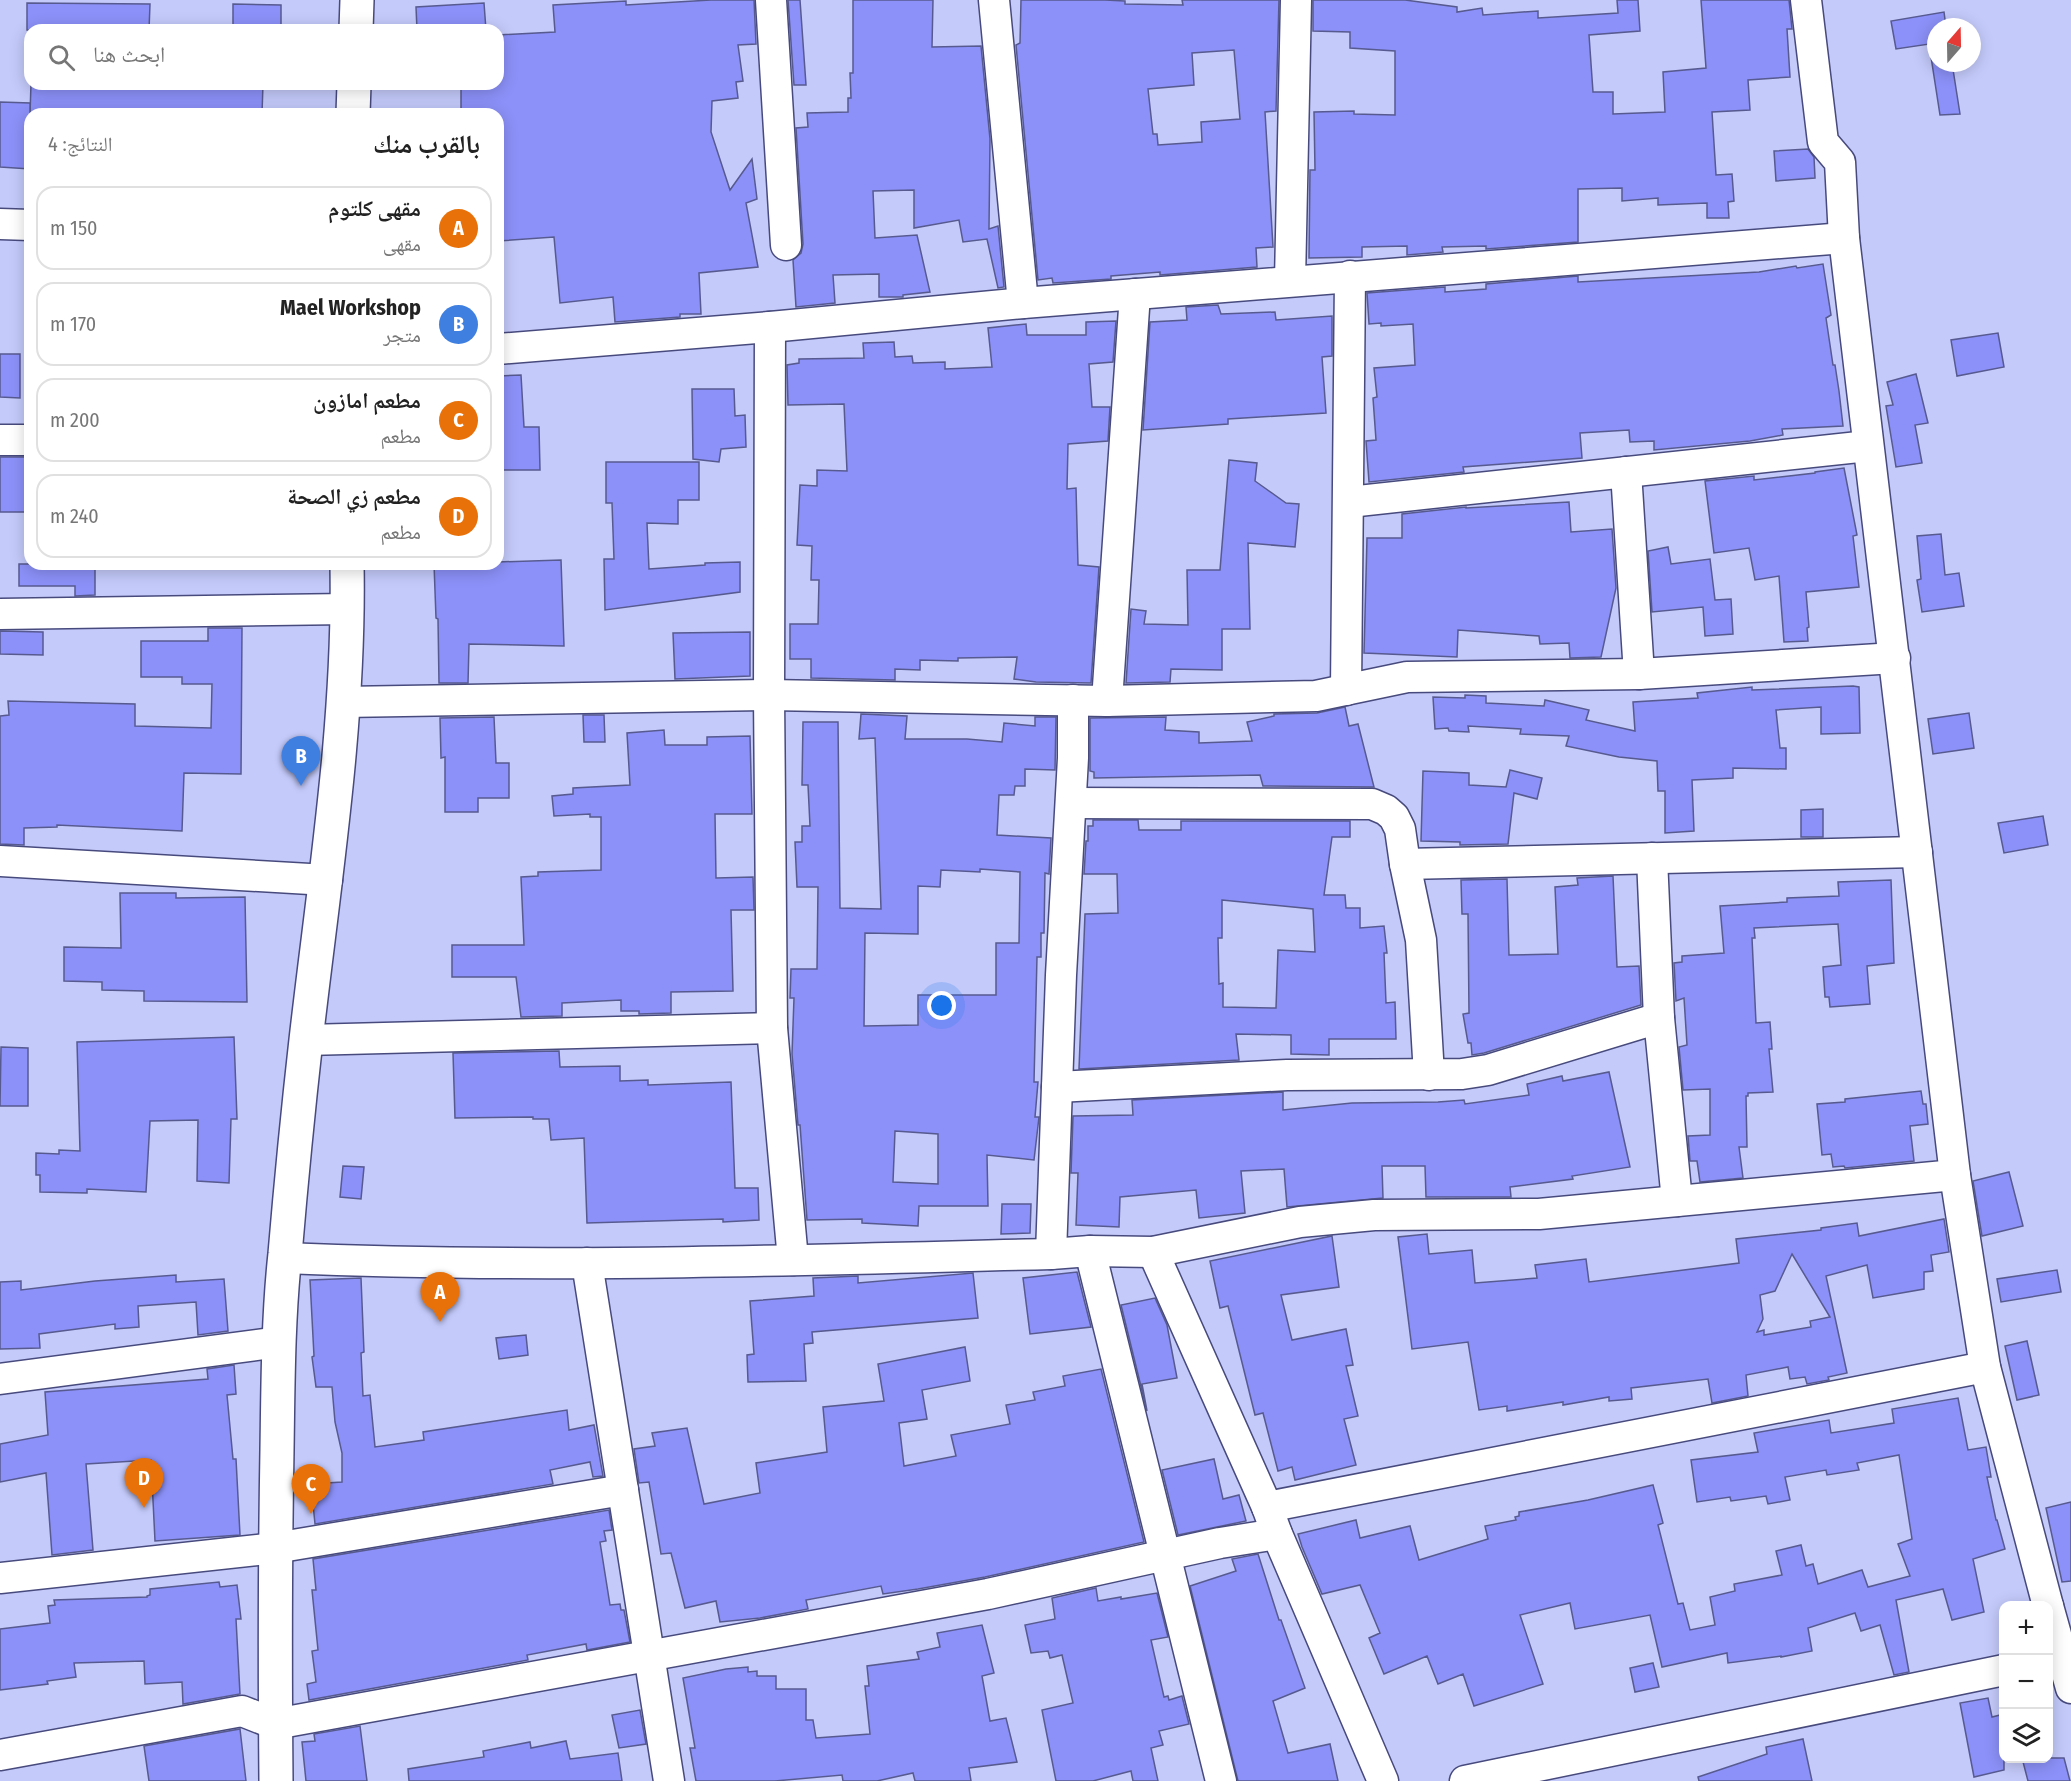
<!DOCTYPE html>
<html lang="ar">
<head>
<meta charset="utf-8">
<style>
	body { margin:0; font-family:"Fira Sans Condensed","Noto Naskh Arabic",sans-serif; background:#f2f2f2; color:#222; direction:rtl }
	.controls { position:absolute; right:18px; bottom:18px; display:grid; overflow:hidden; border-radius:12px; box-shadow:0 3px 15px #0003 }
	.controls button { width:54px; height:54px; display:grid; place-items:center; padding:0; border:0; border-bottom:2px solid #e0e0e0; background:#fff; color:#222; font:30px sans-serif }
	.compass { position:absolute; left:1927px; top:18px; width:54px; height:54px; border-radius:50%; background:#fff; box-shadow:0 3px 15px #0003; rotate:20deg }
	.you { position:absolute; left:942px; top:1006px; width:21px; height:21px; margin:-15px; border:4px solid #fff; border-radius:50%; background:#1a73e8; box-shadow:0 0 0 9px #1a73e833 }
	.badge { display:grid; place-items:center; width:39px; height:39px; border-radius:50%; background:#807112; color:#fff; font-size:20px; font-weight:700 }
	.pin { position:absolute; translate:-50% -50px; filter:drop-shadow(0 2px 3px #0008) }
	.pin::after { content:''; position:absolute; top:32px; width:21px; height:18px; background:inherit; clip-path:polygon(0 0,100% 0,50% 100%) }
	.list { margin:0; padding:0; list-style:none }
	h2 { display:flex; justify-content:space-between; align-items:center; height:78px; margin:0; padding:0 24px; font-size:26px }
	h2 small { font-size:20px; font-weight:400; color:#767676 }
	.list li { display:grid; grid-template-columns:39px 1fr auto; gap:18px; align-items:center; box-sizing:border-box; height:84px; margin:0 12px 12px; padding:0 12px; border:2px solid #e0e0e0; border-radius:18px }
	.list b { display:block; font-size:22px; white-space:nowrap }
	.list p { margin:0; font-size:20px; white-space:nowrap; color:#767676 }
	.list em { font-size:20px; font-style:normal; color:#767676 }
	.icon { flex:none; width:33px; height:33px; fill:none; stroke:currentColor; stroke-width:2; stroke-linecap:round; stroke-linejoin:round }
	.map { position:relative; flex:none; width:2071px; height:1781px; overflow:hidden; direction:ltr }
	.search { position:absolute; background:#fff; box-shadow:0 3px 15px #0003; left:24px; top:24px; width:480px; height:66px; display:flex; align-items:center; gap:15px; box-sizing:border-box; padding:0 21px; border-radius:18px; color:#767676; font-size:22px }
	.panel { position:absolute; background:#fff; box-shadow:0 3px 15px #0003; left:24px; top:108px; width:480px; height:462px; border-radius:18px; direction:rtl }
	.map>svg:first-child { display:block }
	.building { fill:#8c91f9; stroke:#575a8f; stroke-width:1.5; fill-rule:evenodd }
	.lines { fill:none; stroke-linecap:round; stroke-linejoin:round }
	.street-casing { stroke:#474a7d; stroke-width:33 }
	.secondary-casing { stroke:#474a7d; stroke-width:36 }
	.street { stroke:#fff; stroke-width:30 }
	.secondary { stroke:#fff; stroke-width:33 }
</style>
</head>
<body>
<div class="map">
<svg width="2071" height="1781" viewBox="0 0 2071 1781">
	<rect width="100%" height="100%" fill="#c4cafa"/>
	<g class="building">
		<path d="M711,0h43l2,44 -18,1 5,36 -7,1 2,16 -26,3 -1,31 19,58 22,-31 5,40 -11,4 12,64 -59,6 2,41h-21v3l-65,5 -2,-25 -53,6 -6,-66 -56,4v-127h-37v-30h37v-49l57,-3 -2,-27 73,-4v4z"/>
		<path d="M788,0h12l6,85h-12z"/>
		<path d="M853,0h80l-1,47 49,-1 9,93 -1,90 9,-3 6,61 -6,1 -11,-49 -24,3 -4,-22 -45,8v-38l-41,1 2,47 42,-3 13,57 -27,3v2h-24v-23l-46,1 2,28 -39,4 -3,-47 8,-7 2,-9 -7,-116 12,-1 -1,-14 41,-1v-14h3l-1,-25h3z"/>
		<path d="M1021,0h84l20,1v3l58,1 -1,-5h97l-3,111 -11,1 8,135 -17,1 1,19 -97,8v-3l-49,4v3l-58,4 -1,-5 -14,2 -22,-235 4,-2zM1234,50l6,69 -39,3 1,20 -44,3 -1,-11h-4l-5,-45 46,-4 -2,-32z"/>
		<path d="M1313,0h92l52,7v5l25,-4 1,7 55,-4v7l80,-5 -1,-13h21l2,31 -51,4 4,57h20v22l52,-2 -2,-40 43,-4 -5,-68h88l3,29h-5l3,48 -42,3 2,30 -38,2 4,63 16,-1 2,27 -6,1 1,16h-22v-15l-49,2v-7l-36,3v-13l-44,1v53l-92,7v-3l-44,1 1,5 -36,3v-9l-45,1v10l-53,1 1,-88h5l-1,-58 40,-1v3l41,1v-64l-45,-3v-16l-37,-1z"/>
		<path d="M27,3l123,1 -1,26h-122z"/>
		<path d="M484,3l2,27h-69l-1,-23z"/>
		<path d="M233,4l48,1v25h-48z"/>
		<path d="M1944,12l2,15h-10v36h16l8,51 -20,1 -11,-71 -33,5 -5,-28z"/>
		<path d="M31,84h232l-1,30h-232z"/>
		<path d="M0,102l30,1v66l-30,-2z"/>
		<path d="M1808,149l6,8 1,21 -39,3 -2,-30z"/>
		<path d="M1823,264l8,51 -5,3 7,47h2l4,26 4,35 -61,3 1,6 -33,6 -96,9v-9l-24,1 -1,-12 -49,3 2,25 -119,9 1,5 -95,10 -3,-41 10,-1 -3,-42 4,-1 -3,-29 41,-3 -2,-41 -32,2v-3l-12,1 -2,-31 78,-6v5l41,-3v-5l92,-8v6l181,-10 37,-6 1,2z"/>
		<path d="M1218,305l3,9 54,-2 1,8 56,-4v40l-10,1 4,56 -98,6v5l-85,6 7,-108 37,-2 -1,-13z"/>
		<path d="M1116,321l-3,41 -24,2 3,43h18l-2,34 -40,3 -1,45 9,-1 2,77 21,2 -8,116 -55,-1 -22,-3 3,-22 -59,1v3l-38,-1v10l-25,-1v11l-84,-2v-19h-21v-35h28l1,-44h-8l1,-34 -15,-1 3,-60 17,1v-16l30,1 -3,-67 -56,1 -1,-40 12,-2v-4l65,-1 -1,-15 31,-1 1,15 17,-1 1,7 32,-1v7l47,-2 -4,-39 38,-4 1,11h59v-13z"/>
		<path d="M1998,333l6,34 -47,9 -6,-36z"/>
		<path d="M0,354h20v44l-20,-1z"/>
		<path d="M1916,374l12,49 -13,2 7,38 -26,4 -10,-61 7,-1 -6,-23z"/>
		<path d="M521,375l3,52h15l1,43h-42v-94z"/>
		<path d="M692,389h42l1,27 10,-1 1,32 -25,2 -2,13 -26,-3z"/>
		<rect x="0" y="457" width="30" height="55"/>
		<path d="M1229,460l28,3 -2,18 31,22 13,1 -4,43 -47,-4 2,86h-28v41l-51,-1 -1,13 -44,1 5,-74 15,2 -2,13 44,1 -1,-55h33z"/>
		<path d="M606,462h93v38h-21v24l-31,-1 2,46 56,-4v-2l35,-1v30l-135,18 -1,-51h10l-2,-56h-6z"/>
		<path d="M1844,468l13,67 -4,1 6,51 -53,5 3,35 -2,1 1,13 -24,1 -5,-66 -24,4 -6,-32 -35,5 -9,-72 49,-5v4l61,-7v-1z"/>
		<path d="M1569,502l2,30 41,-3 4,59 -15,69 -31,1 -1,-15 -29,1 -1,-8 -81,-6 -1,27 -93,-4 3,-115h35v-24l64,-7v1z"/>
		<path d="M1941,534l4,41 14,-2 5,33 -42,6 -5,-32 4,-1 -4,-43z"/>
		<path d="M1668,547l3,17 39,-5 5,41 16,-1 2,35 -28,2 -2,-29 -51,5 -4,-61z"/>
		<path d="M561,560l3,86 -95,-2 -1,39h-29l-1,-64 -2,-1 -2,-54h64v-2z"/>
		<path d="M19,564h76v31l-20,1v-10h-56z"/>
		<path d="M208,628h34l-1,146 -57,-1 -2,58 -125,-6v2l-33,1v17l-24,-1v-128l9,-1 -1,-14 127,3v22l76,2 1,-44h-30v-7h-41v-36h67z"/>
		<path d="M0,631l43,1v23l-43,-1z"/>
		<path d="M750,632v44l-75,3 -2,-46z"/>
		<path d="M1853,686l6,1 1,46 -39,1v-27l-45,3 4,38h6v21l-53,-1v10l-41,2 2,51 -29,2v-42h-7l-1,-30 -38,-4 -53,-11 3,-10 -49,-2 1,-5 -53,-3 1,6 -20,-1 -1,-3 -13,1 -2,-32 32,1v-3l21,1v7l58,3 1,-6 44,10 -3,10 49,11 -2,-29 65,-4 -1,-5 55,-6v3z"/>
		<path d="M1345,707l4,19 9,-2 16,63 -111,-1 -3,-11 -166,3v-6l-4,-1v-53l76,-1 -1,13 34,2v11l53,-2 -5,-19 27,-6v-2l43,-1z"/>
		<path d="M1969,713l5,35 -41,6 -5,-35z"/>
		<path d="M861,714l46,2 -2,23h62l35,3 2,-19 31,3v-9h21l-1,53 -30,-1v17h-10l-1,9h-15l-2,40 54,3 -2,36 -4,-1 -1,60h-3v24h-4l-3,125h4l-3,35h4l-5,43 -47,-5 1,51h-69l-1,20 -56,-3v-4l-55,1 -7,-95h-2l-6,-71 2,-56h-4l1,-29h26l1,-82h-21l-2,-45h7v-16h8l-2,-41h-6l1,-63h35l2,186 41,1 -6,-171 -16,1zM980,869l40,3 -1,71h-23v52h-78v30l-54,1 1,-93 53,1v-48l22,1 1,-17 39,2zM895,1131l43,3v50l-45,-2z"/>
		<path d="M583,715h21l1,27h-21z"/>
		<path d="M494,717l2,46h13v35h-31v14h-33v-55l-4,1 -1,-40z"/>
		<path d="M664,730l1,15h42v-8l43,-1 2,78h-37l1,64 37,-1 1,33h-23l2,81 -62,1v21l-32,1v-3h-18v-11l-59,3v13l-41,1 -5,-40h-64v-32h72l-3,-68 17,-1v-4l63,-2v-53h-11v-3l-36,2 -2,-20 21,-2v-6l57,-3 -3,-52z"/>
		<path d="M1510,770l32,8 -5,21 -23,-6 -6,51 -48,1v-3l-39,-1 2,-70 46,2v12l37,2z"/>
		<path d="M1823,809v28h-22v-27z"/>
		<path d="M2043,816l5,29 -44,8 -6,-30z"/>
		<path d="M1093,820h45l1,10h42v-9h169v16h-18l-8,58h21l1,13h14v20l24,-2 3,27h-3l2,50 9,-1 1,37h-67v16l-38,-1v-19l-55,-1 3,26 -160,9 6,-155 33,-1 -1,-39h-33l2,-33h2v-15h5zM1222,900l91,9 2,43 -37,-2 -2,58 -53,-1v-24l-4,1 -1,-46h4z"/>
		<path d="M1613,876l4,91 22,-1 2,39 -157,48 -12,2 -1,-12h-3l-5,-29 6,-1 -1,-99h-6l-1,-34 46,-1 2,76 49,-1 -3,-67 23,-2 -1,-7z"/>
		<path d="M1891,880l3,83 -27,3 3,38 -40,3 -1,-10h-4l-2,-30 18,-2 -3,-41 -84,4 1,10h-3l4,85 14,-1 2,27h-3l4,43 -25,1v3h-2l1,51h-8l4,31 -43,4 -3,-21h-7l-2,-25 22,-1v-46l-27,1 -4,-43 8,-2 -3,-47 -8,3 -2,-38 8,-1v-6l42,-3 -4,-47 67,-4v-4l52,-2 -1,-14z"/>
		<path d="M120,893h56v5l69,-1 2,105 -103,-1v-10l-42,-1v-8l-38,-1v-34l57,1z"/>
		<path d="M234,1037l3,82h-6l-2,64 -32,-2 1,-61 -48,1 -4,71 -59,-3v4l-47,-1v-17h-4v-22l23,1v-4l21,1 -3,-109z"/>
		<path d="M1,1047l27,1v58h-28z"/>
		<path d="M559,1051l1,16 60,-1v15l28,-1v5l83,-3 4,106h23l1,32 -36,2v-3l-136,4 -3,-85 -33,2 -2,-21h-16v-2l-78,1 -2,-65z"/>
		<path d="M1609,1072l21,95 -58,9 1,3 -63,8 1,10h-85l-1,-31h-43l1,32 -96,9 -3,-38 -43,2 4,42 -46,5 -3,-28 -76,7 -1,30 -43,-2 2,-52h-7l2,-57 60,-1 -1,-15 151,-8v18l69,-7 86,-1 26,-2 1,4 64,-9 -2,-11 35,-8 1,5z"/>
		<path d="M1921,1091l2,13h3l2,20 -18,2 4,35 -69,7 -1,-2 -11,1 -2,-13 -9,1 -5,-51 28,-2v-3z"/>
		<path d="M343,1166l21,1 -3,32 -21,-2z"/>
		<path d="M2009,1172l14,54 -41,10 -9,-55z"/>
		<path d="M1002,1204h29l-1,29 -29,1z"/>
		<path d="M1944,1219l5,33 -18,3 2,16 -9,1v17l-51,9 -6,-33 -41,11 21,97 -19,4 1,3 -22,4 -2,-7 -15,2 -2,-12 -42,8 2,21 -36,7 -4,-24 -77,9 1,11 -23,2v-4l-46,8v-3l-56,9v-5l-28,4 -11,-68 -56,7 -14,-112 29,-3 2,20 43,-4 3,33 62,-5 -2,-13 51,-6 3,23 150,-19 -3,-24 85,-9v-2l36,-5 2,13zM1792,1254l38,63 -20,4 1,6 -47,8v-5l-7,2 6,-13 -3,-24 15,-4z"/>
		<path d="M1332,1236l7,51 -58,8 11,45 54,-11 7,36 -7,1 12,50 -14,3 12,46 -61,15 -3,-13 -14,4 -15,-58 -8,2 -27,-109 -8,2 -10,-47z"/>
		<path d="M2057,1270l4,22 -60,10 -4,-23z"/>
		<path d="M1077,1272l14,55 -61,7 -7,-56z"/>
		<path d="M973,1273l5,45 -166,14 1,11 -9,1 2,37 -58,1 -1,-27 7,-1 -4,-53 64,-5 -1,-18 45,-2v7z"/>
		<path d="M176,1275v7l48,-3 4,52 -30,4 -2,-33 -58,4 1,21 -24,2v-5l-76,10 1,14 -40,1v-67l21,-1v9l74,-9z"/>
		<path d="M361,1278l3,74 -3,1 2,43 7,-1 5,52 49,-7 -1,-8 144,-22 2,20 25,-5 9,51 -10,1 -3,-15 -40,8 3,14 -238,40 -4,-40 31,-2v-29l-7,-31 -3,-35h-16l-4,-30 2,-1 -4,-76z"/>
		<path d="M1155,1298l12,27 10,53 -35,6 5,27 -26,-106z"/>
		<path d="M526,1335l2,20 -29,4 -3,-21z"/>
		<path d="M2027,1341l12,54 -22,5 -12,-54z"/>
		<path d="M965,1347l5,34 -48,9 5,29 -28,4 5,43 52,-10 -5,-21 59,-11 -4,-19 29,-5 -2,-8 32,-6 -2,-10 38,-7 43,173 -159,35 -67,12 -35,5 -2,-8 -75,14 2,9 -48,9 -40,4 -4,-21 -31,7 -14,-55 -10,1 -12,-72 -10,1 -5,-34 21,-3 -3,-13 35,-5 17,76 56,-11 -4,-30 71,-11 -4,-45 61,-6 -6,-37z"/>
		<path d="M234,1365l2,29 -9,1 6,64h3l4,76 -85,6 -4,-81 -65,4 7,86 -41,5 -6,-82 -46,9v-38l48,-9 -3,-43 163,-13 -1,-10z"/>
		<path d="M1958,1398l10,52 18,-3 5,30h-4l9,43h1l8,29 -32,10 11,53 -32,8 -9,-31 -47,11 13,72 -15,3 -14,-50 -19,6 -6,-18 -47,15 4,23 -31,6v-1l-53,7 -1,-10 -65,14 -12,-52 -75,14 -5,-26 -50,12 23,69 -69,22 -11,-32 -25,10 -11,-28 -43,18 -15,-36 11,-5 -20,-48 -38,9 -20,-47 -4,-13 58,-14 4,18 50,-12 9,34 69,-21 -3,-13 31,-6 -1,-3 4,-1v-4l69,-12 65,-15 10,38 -5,2 20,79 5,-1 7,27 25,-5 -5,-28 25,-6 -1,-7 48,-9 -6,-24 25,-6 5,21 7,-2 5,20 44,-14 6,17 42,-11 -12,-32 14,-5 -13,-84 -42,8 2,7 -32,5 -1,-5 -41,7 5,23 -22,4 -2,-8 -35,5 -1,-4 -33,5 -6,-42 67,-8 -4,-19 75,-13 2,13 63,-10 -2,-14z"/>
		<path d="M1214,1459l9,40 16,-4 7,26 -68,14 -16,-65z"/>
		<path d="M2071,1502v79l-9,1 -16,-74z"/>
		<path d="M609,1510l3,20 -8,1 2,10 -6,1 10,63 10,-1 1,6h3l6,32 -43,8 -1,-6 -59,11 1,5 -219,40 -2,-16 9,-2 -4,-31 6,-1 -6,-60h4l-3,-31z"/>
		<path d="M1258,1554l21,66h2l24,68 -32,13 15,52 42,-9 8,37h-100l-48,-195 46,-15 -4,-12z"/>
		<path d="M219,1582l1,5 17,-2 4,34h-5l4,75 -57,10 -1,-22 -37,2 -1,-23 -70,2 2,14 -29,4 1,3 -48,6v-61l50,-6 -2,-17 7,-1 -1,-5 93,-3v-1l3,-1v-6z"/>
		<path d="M1096,1588l2,13 23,-4v2l36,-6 11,44 -17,3 13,57 4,-1 1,4 13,-4 7,28 -30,7 4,14 -12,3 7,33h-25l-2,-10 -38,10h-37l-14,-71 31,-7 -11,-48 -12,3 -2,-7 -17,2 -6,-28 30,-6 -3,-21z"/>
		<path d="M982,1625l12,48 -12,3 8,45 16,-3 11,44 -48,6 2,13h-56l-2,-8 -36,8h-34l-1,-6 -67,6h-79l-6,-33h5l-12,-70 43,-9 22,-2v5l9,-1v5h19v13h30v31h7l3,18 54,-4 -5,-48h4l-2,-20 52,-7 -2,-7 23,-5 -3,-14z"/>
		<path d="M1653,1663l6,24 -24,5 -5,-24z"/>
		<path d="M1988,1698l4,19 12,-3v56l-30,7 -14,-74z"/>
		<path d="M640,1710l6,34 -27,4 -7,-33z"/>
		<path d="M360,1726l7,55h-61l-4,-39 13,-1 -1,-7z"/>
		<path d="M240,1729l6,52h-97l-5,-35z"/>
		<path d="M1803,1739l9,42h-113l-1,-4 69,-23 -1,-7z"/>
		<path d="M566,1741l4,18 48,-6 4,28h-213l-1,-12 76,-12 -1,-6 47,-9 1,6z"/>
		<path d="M2022,1758h42l6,23h-42z"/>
	</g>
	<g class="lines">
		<defs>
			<g id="street">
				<path d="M771,0l15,245"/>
				<path d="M994,0l29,303"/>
				<path d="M0,224l30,1"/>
				<path d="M1290,281l6,-281"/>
				<path d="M770,327l-1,368 3,333 21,232"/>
				<path d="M498,349l272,-22 253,-24 821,-65"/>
				<path d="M0,440h30"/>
				<path d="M1626,472l13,202"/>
				<path d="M1349,502l519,-56"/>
				<path d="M0,614l348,-5"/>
				<path d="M1346,690l4,-414"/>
				<path d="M1107,701l28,-407"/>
				<path d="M343,702l426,-7 338,6 209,-5 91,-19 232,-3 256,-16"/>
				<path d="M1071,803l301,1 14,6 8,7 6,12 5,35 16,76 8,135"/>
				<path d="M1652,858l7,160 18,183"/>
				<path d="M0,861l327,19"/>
				<path d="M1405,864l512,-12"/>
				<path d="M306,1040l466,-12"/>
				<path d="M1057,1087l230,-12 175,-1 26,-4 171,-52"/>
				<path d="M1955,1175l30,192 63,239"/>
				<path d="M1090,1251l131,530"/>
				<path d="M1153,1252l114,255 10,27 106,247"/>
				<path d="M1051,1254l10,-279 12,-217v-58"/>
				<path d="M284,1258c255,11 512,2 767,-4l39,-3 63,1 147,-30 74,-7 165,-1 416,-39 -111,-937 -4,-76 -17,-20 -17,-142"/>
				<path d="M587,1263l82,518"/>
				<path d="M0,1379l279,-37"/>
				<path d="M1267,1507l718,-140"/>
				<path d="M0,1578l275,-30 348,-58"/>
				<path d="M2048,1606l23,82"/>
				<path d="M0,1755l242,-44 33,13 713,-130 232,-51 57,-9"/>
				<path d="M1465,1781l539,-111"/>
			</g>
			<g id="secondary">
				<path d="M356,30l1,-30"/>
				<path d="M353,114l1,-30"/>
				<path d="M276,1781c-1,-110 -1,-221 1,-331 1,-66 1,-131 8,-196 6,-71 13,-143 21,-214 18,-158 44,-316 41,-476"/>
			</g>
		</defs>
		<use href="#street" class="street-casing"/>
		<use href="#secondary" class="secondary-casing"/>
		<use href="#street" class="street"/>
		<use href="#secondary" class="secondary"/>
	</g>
</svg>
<div class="controls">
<button>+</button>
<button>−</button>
<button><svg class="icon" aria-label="layers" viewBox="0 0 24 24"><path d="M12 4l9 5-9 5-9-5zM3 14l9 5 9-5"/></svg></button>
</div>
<svg class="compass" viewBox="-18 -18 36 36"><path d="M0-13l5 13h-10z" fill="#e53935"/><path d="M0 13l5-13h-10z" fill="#767676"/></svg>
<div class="you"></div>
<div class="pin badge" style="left:440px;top:1322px;background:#e8710a">A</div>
<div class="pin badge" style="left:301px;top:786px;background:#3f7fe0">B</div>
<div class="pin badge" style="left:311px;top:1514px;background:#e8710a">C</div>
<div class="pin badge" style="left:144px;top:1508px;background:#e8710a">D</div>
<div class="search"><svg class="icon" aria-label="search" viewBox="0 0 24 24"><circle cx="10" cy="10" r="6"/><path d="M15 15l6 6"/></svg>ابحث هنا</div>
<section class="panel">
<h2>بالقرب منك<small>النتائج: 4</small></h2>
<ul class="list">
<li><span class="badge" style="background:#e8710a">A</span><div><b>مقهى كلتوم</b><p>مقهى</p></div><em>150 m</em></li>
<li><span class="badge" style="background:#3f7fe0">B</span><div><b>Mael Workshop</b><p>متجر</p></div><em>170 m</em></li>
<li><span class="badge" style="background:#e8710a">C</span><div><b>مطعم امازون</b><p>مطعم</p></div><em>200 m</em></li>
<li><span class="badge" style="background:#e8710a">D</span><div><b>مطعم زي الصحة</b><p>مطعم</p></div><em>240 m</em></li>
</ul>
</section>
</div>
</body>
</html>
